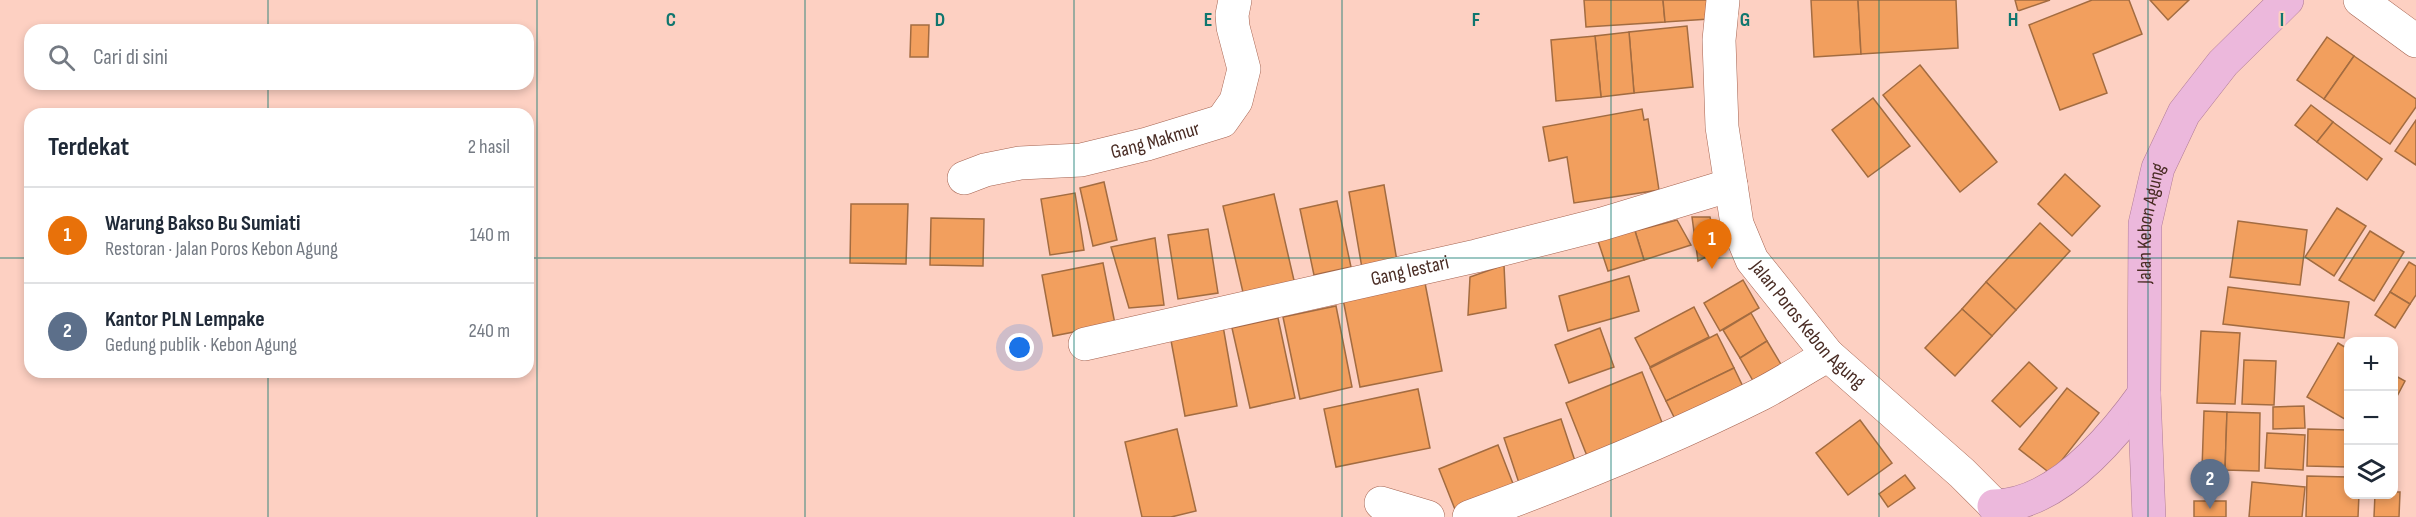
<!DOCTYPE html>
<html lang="id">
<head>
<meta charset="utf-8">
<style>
	body { margin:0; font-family:"Sofia Sans Condensed",sans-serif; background:#f6f6f7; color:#1f2937 }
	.controls { position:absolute; right:18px; bottom:18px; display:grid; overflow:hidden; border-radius:12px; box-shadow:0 3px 9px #0003 }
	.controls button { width:54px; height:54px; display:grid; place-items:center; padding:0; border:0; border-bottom:2px solid #e0e1e3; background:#fff; color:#1f2937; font:30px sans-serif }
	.you { position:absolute; left:1020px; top:348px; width:21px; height:21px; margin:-15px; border:4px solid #fff; border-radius:50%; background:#1a73e8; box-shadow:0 0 0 9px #1a73e833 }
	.badge { display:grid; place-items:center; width:39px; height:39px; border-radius:50%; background:#25697a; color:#fff; font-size:20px; font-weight:700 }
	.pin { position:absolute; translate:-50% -50px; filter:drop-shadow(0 2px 3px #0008) }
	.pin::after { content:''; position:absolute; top:32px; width:21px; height:18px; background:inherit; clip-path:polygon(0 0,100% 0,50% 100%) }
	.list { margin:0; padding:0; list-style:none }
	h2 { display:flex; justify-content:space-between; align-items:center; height:78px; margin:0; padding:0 24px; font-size:26px }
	h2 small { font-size:20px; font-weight:400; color:#747a83 }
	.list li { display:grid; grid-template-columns:39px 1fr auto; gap:18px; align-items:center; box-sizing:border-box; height:96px; padding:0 24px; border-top:2px solid #e0e1e3 }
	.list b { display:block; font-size:22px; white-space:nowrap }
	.list p { margin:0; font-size:20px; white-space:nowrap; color:#747a83 }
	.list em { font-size:20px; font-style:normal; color:#747a83 }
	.icon { flex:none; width:33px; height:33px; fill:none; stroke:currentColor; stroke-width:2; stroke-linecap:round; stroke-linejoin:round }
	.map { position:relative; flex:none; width:2416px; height:517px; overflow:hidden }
	.search { position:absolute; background:#fff; box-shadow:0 3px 9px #0003; left:24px; top:24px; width:510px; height:66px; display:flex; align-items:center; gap:15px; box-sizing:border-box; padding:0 21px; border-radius:18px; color:#747a83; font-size:22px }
	.panel { position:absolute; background:#fff; box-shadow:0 3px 9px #0003; left:24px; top:108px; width:510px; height:270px; border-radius:18px }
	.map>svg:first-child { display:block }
	.building { fill:#f29f5e; stroke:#a36c41; stroke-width:1.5 }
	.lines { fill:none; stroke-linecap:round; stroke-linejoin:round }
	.minor-casing { stroke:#a56350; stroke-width:34 }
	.secondary-casing { stroke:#a56350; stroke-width:34 }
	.trunk-casing { stroke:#b07c96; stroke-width:34 }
	.minor { stroke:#fff; stroke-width:33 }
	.secondary { stroke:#fff; stroke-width:33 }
	.trunk { stroke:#ecb8dc; stroke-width:33 }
	.grid { fill:none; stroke:#0f766e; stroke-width:1.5; stroke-opacity:0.55 }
	.labels { text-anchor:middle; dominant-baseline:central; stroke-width:4.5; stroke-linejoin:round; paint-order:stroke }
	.street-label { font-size:20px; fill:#492c24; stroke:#fdd0c2 }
	.grid-label { font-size:20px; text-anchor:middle; font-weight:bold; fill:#0f766e; stroke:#fdd0c2; stroke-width:4.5; stroke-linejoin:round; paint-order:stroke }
</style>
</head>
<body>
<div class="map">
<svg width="2416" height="517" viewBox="0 0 2416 517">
	<rect width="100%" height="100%" fill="#fdd0c2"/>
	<g class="building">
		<path d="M1584,0h79l2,22 -79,5z"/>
		<path d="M1663,0h45l1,19 -44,3z"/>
		<path d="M1811,0h47l3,54 -47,3z"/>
		<path d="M1858,0h98l2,48 -97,6z"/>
		<path d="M2015,0h35l-32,11z"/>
		<path d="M2092,0h37l13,34 -49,20 14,39 -47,17 -31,-85z"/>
		<path d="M2150,0h39l-21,20z"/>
		<path d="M911,25h18l-1,32h-18z"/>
		<path d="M1687,26l6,61 -59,6 -5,-61z"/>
		<path d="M1629,32l5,61 -33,4 -6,-61z"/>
		<path d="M1595,36l6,61 -45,4 -5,-61z"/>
		<path d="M2327,37l27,19 -30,43 -27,-19z"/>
		<path d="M2354,56l62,43v8l-26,37 -66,-45z"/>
		<path d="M1920,65l77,97 -37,30 -77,-97z"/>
		<path d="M1873,98l37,48 -42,31 -36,-47z"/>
		<path d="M2311,105l22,17 -16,20 -22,-17z"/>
		<path d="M1642,109l2,11 4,-1 11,71 -85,13 -7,-46 -18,4 -6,-34z"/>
		<path d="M2416,120v45l-21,-14z"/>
		<path d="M2333,122l49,37 -15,21 -50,-38z"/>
		<path d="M2065,174l35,32 -28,30 -34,-32z"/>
		<path d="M1104,182l13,58 -24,6 -13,-58z"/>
		<path d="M1384,185l14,82 -35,7 -14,-82z"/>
		<path d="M1075,193l9,57 -34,5 -9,-56z"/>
		<path d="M1274,194l22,95 -51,12 -22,-95z"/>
		<path d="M1337,201l14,66 -37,8 -14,-66z"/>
		<path d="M851,204h57l-2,60 -56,-1z"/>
		<path d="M2337,208l29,18 -32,50 -29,-19z"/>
		<path d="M1692,217h18l8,34 -20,10z"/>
		<path d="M931,218l53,1 -1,47 -53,-1z"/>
		<path d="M1677,220l14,25 -47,15 -9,-29z"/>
		<path d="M2238,221l69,9 -7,55 -70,-8z"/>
		<path d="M2040,223l30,28 -54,59 -30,-28z"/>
		<path d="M1208,229l10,64 -40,6 -10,-64z"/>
		<path d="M1635,231l9,29 -36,11 -12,-36z"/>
		<path d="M2370,231l34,21 -30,49 -35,-21z"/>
		<path d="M1155,238l9,67 -35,3 -18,-61z"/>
		<path d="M2409,262l7,4v29l-6,9 -20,-12z"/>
		<path d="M1103,263l12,61 -62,12 -11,-61z"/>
		<path d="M1504,265l2,43 -38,7 2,-38z"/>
		<path d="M1629,276l10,35 -71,20 -9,-35z"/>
		<path d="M1743,280l16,28 -39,23 -16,-28z"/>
		<path d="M1986,282l30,28 -24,26 -30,-27z"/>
		<path d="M1425,283l17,88 -82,16 -17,-88z"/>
		<path d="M2228,287l121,15 -5,36 -121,-14z"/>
		<path d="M2390,292l20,12 -15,24 -20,-13z"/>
		<path d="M1336,306l16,81 -52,12 -17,-82z"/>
		<path d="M1694,307l15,30 -59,30 -15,-29z"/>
		<path d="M1962,309l30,27 -37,40 -30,-28z"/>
		<path d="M1751,313l16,28 -27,17 -17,-28z"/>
		<path d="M1278,318l17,80 -45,10 -18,-80z"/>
		<path d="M1223,326l14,80 -52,10 -15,-81z"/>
		<path d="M1600,328l14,39 -45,16 -14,-38z"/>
		<path d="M2201,331l39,2 -5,71 -38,-1z"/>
		<path d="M1717,334l17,34 -68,33 -16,-33z"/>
		<path d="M1767,341l21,35 -28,17 -20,-35z"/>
		<path d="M2338,343l10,6v72l-41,-24z"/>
		<path d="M2244,360l32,1 -2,44 -32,-1z"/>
		<path d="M2029,362l28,26 -37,39 -28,-26z"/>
		<path d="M1734,368l14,29 -67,34 -15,-30z"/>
		<path d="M1642,372l25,63 -76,31 -25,-63z"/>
		<path d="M2394,375l11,6 -11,21z"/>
		<path d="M2067,388l32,25 -48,61 -32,-25z"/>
		<path d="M1418,389l12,59 -94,19 -12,-58z"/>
		<path d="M2304,406l1,22 -32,1v-22z"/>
		<path d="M2204,411l23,1 -2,58 -23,-1z"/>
		<path d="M2227,412l33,1 -1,58 -34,-1z"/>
		<path d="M1561,419l18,54 -57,19 -18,-54z"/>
		<path d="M1860,420l32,43 -44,32 -32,-42z"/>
		<path d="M1177,429l19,82 -25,6h-29l-17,-75z"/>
		<path d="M2308,429l40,1v37l-41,-1z"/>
		<path d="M2267,433l38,2 -2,35 -38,-2z"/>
		<path d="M1498,445l19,49 -59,23 -19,-48z"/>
		<path d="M1905,475l10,13 -27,19 -9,-13z"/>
		<path d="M2307,476l41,1v17h11l-1,23h-52z"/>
		<path d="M2252,482l53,5 -3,30h-53z"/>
		<path d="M2394,492h6l-1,25h-25l1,-23h19z"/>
		<rect x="2194" y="501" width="32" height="16"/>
	</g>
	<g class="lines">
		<defs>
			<g id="minor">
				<path d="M2360,0l56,41"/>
				<path id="s1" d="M964,178l21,-8 35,-7 61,-3 66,-16 75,-23 14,-20 8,-32 -11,-42 -1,-12 3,-15"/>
				<path id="s2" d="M1085,344l391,-88 126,-32 129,-39"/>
				<path d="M1381,503l47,14"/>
				<path d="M1469,517c99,-36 198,-76 292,-123 23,-12 45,-26 67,-39"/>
			</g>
			<g id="secondary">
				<path id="s3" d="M1723,0l-4,40 3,87 15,97 15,36 76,95 134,118 44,44"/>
			</g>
			<g id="trunk">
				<path d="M1994,506c62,-1 117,-66 150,-112"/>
				<path id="s4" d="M2149,517l-5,-123 1,-170 13,-56 26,-55 39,-50 64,-63"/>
			</g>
		</defs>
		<use href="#minor" class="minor-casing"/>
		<use href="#secondary" class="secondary-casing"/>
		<use href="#trunk" class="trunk-casing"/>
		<use href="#minor" class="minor"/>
		<use href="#secondary" class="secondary"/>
		<use href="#trunk" class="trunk"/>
	</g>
	<path class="grid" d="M268,0v30M537,0v517M805,0v517M1074,0v517M1342,0v517M1611,0v517M1879,0v517M2148,0v517M268,84v30M0,258h30M528,258h1888M268,372v145"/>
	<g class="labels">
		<g class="street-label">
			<text stroke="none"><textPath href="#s1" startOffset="196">Gang Makmur</textPath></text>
			<text stroke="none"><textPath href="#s4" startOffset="294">Jalan Kebon Agung</textPath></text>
			<text stroke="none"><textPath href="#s2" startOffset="333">Gang lestari</textPath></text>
			<text stroke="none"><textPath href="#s3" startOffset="350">Jalan Poros Kebon Agung</textPath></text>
		</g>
	</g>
	<g class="grid-label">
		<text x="671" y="26">C</text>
		<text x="940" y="26">D</text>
		<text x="1208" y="26">E</text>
		<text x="1476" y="26">F</text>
		<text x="1745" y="26">G</text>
		<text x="2013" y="26">H</text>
		<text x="2282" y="26">I</text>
	</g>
</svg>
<div class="controls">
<button>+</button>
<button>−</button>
<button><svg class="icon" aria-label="layers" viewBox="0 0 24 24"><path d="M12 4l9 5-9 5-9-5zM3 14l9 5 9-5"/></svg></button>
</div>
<div class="you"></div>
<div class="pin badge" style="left:1712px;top:269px;background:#e8710a">1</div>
<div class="pin badge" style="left:2210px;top:509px;background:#5c6f8a">2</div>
<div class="search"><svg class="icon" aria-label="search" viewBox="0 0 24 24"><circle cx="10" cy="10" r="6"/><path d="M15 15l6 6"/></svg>Cari di sini</div>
<section class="panel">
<h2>Terdekat<small>2 hasil</small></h2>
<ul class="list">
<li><span class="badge" style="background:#e8710a">1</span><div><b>Warung Bakso Bu Sumiati</b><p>Restoran · Jalan Poros Kebon Agung</p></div><em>140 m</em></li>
<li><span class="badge" style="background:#5c6f8a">2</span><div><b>Kantor PLN Lempake</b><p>Gedung publik · Kebon Agung</p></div><em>240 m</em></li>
</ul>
</section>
</div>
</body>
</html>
